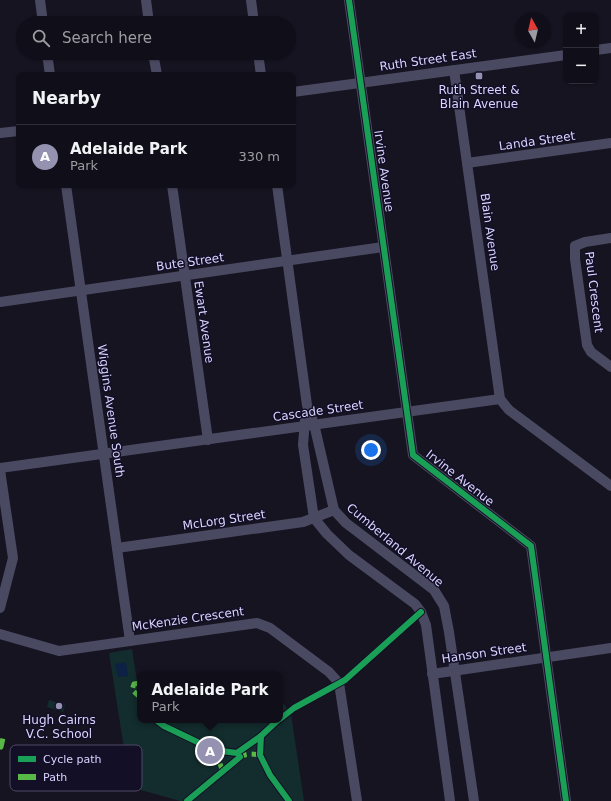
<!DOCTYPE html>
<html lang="en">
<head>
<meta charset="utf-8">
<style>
	body { margin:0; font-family:"DejaVu Sans",sans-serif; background:#191822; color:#f1f3f6 }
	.controls { position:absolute; right:12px; top:12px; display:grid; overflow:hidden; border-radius:8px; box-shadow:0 1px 3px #0004 }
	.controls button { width:36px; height:36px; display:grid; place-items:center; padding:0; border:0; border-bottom:1px solid #302f38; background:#100f19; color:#f1f3f6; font:20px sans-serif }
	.compass { position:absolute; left:515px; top:12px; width:36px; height:36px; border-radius:50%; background:#100f19; box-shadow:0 1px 3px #0004; rotate:352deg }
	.you { position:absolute; left:371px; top:450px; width:14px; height:14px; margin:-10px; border:3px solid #fff; border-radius:50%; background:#1a73e8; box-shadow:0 0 0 6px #1a73e833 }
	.badge { display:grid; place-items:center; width:26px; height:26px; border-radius:50%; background:#9591b1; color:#fff; font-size:13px; font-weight:700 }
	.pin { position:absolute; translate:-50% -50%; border:2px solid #fff; box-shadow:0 1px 4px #0006 }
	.popup { position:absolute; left:137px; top:671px; width:146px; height:52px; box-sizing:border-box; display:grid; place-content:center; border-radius:8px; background:#100f19; filter:drop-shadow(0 1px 3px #0005); font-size:13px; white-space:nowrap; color:#9c9ca2 }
	.popup b { font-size:15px; color:#f1f3f6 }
	.popup::after { content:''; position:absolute; left:50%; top:100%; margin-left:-8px; border:8px solid transparent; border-top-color:#100f19 }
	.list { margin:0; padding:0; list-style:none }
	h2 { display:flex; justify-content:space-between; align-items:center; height:52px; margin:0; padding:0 16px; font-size:17px }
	h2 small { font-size:13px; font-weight:400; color:#9c9ca2 }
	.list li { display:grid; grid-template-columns:26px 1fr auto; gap:12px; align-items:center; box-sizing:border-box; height:64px; padding:0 16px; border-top:1px solid #302f38 }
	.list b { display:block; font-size:15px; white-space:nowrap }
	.list p { margin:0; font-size:13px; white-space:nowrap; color:#9c9ca2 }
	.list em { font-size:13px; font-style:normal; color:#9c9ca2 }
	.icon { flex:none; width:22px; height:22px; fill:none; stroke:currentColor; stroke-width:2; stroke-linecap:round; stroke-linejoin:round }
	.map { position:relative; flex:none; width:611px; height:801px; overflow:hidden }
	.search { position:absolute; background:#100f19; box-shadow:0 1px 3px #0004; left:16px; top:16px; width:280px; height:44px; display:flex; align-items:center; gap:10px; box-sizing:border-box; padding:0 14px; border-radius:22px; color:#9c9ca2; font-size:15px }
	.panel { position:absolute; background:#100f19; box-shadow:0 1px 3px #0004; left:16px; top:72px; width:280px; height:116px; border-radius:8px }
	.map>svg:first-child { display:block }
	.green { fill:#132c2d }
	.water { fill:#0d2144 }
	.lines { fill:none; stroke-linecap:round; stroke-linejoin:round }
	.minor { stroke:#4a4962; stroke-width:10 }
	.quiet { stroke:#58b947; stroke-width:5; stroke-dasharray:10 5; stroke-linecap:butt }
	.cycleway-casing { stroke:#130f26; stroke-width:8 }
	.cycleway { stroke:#1a9f57; stroke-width:6 }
	.poi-dot { fill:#9591b1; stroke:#130f26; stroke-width:1.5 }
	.labels { text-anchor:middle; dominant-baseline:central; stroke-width:3; stroke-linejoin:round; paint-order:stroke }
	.street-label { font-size:12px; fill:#d9d4ff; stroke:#130f26 }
	.poi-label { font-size:12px; fill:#d9d4ff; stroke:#130f26 }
	.key { fill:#130f26; stroke:#4e4a67; stroke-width:1 }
	.key-label { font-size:11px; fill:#d9d4ff }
</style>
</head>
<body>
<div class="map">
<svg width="611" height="801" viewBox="0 0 611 801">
	<rect width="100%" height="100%" fill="#161421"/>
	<g class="green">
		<path d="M132,649l6,38 2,1v32h140v-19l4,3 7,10 13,87h-124l-50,-14 -21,-134z"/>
		<path d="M49,700l16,5 -2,7 -16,-5z"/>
	</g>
	<path class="water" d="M126,662l2,14 -10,1 -3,-13z"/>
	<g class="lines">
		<g class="minor">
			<path d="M40,0l3,23"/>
			<path d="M146,0l3,23"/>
			<path d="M251,0l3,23"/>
			<path d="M349,0l64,455 118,91 35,255"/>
			<path d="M596,50l15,-2"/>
			<path d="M47,53l3,22"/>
			<path d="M153,53l4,22"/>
			<path d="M258,53l3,22"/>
			<path d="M454,70l46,329 9,11 102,76"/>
			<path d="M293,92l273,-37"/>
			<path d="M0,133l19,-2"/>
			<path d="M467,163l144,-20"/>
			<path d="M66,185l64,456"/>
			<path d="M172,185l36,255"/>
			<path d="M277,185l30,220 7,19 20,86 12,13 88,67 10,16 5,26 25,169"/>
			<path d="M611,238l-26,4 -10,4v13l12,86 4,7 20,15"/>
			<path d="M0,302l383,-55"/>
			<path d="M305,420l-2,25 11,73 13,16 22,21 66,49 6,8 5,13 24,176"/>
			<path d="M0,468l500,-69"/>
			<path d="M0,470l13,88 -13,50"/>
			<path d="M117,548l186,-26 31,-12"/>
			<path d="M0,634l59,17 198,-28 13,5 59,44 10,11 18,118"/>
			<path d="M432,674l179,-26"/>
		</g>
		<g class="quiet">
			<path d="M140,683l-6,1 -2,6 8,7"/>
			<path d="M0,746l1,1 2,-9h2"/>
			<path d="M214,750l9,21"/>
			<path d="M238,755l2,2c6,-4 13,-3 20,-2"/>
		</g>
		<defs>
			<g id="cycleway">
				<path d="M349,0l64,455 118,91 35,255"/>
				<path d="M280,719l14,-11 51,-28 76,-68"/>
				<path d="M156,720l8,6 50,24 23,3 24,-17 17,-16"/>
				<path d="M261,736l-1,19 10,20 19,26"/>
				<path d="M187,801l53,-44"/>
			</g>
		</defs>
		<use href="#cycleway" class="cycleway-casing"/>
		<use href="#cycleway" class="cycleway"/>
	</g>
	<g class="poi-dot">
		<rect x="475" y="72" width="8" height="8" rx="2"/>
		<circle cx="59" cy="706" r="4"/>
	</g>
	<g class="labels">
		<g class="street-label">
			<text transform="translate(428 60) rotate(-8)">Ruth Street East</text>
			<text transform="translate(537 141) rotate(-8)">Landa Street</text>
			<text transform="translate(384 171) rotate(82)">Irvine Avenue</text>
			<text transform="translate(490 232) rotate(82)">Blain Avenue</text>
			<text transform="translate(190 262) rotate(-8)">Bute Street</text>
			<text transform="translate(594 292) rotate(83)">Paul Crescent</text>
			<text transform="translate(204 322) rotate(82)">Ewart Avenue</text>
			<text transform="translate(111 411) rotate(82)">Wiggins Avenue South</text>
			<text transform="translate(318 411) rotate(-8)">Cascade Street</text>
			<text transform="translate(460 478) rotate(38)">Irvine Avenue</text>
			<text transform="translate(224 520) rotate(-8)">McLorg Street</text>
			<text transform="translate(395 545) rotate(40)">Cumberland Avenue</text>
			<text transform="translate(188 619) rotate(-8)">McKenzie Crescent</text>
			<text transform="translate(484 653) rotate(-8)">Hanson Street</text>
		</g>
		<g class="poi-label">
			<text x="479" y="90">Ruth Street &amp;<tspan x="479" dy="14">Blain Avenue</tspan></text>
			<text x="59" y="720">Hugh Cairns<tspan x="59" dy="14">V.C. School</tspan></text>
		</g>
	</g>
	<rect x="10" y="745" width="132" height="46" rx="6" class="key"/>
	<rect x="18" y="756" width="18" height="6" fill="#1a9f57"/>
	<rect x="18" y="774" width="18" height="6" fill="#58b947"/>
	<g class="key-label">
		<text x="43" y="763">Cycle path</text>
		<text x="43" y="781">Path</text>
	</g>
</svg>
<div class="controls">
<button>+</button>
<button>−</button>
</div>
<svg class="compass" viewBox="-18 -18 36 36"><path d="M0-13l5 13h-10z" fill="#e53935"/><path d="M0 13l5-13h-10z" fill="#9c9ca2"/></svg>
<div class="you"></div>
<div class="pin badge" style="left:210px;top:751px">A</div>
<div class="popup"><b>Adelaide Park</b>Park</div>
<div class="search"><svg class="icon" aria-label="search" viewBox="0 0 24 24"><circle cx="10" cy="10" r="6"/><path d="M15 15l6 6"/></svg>Search here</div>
<section class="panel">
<h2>Nearby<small></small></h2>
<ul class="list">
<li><span class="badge">A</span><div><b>Adelaide Park</b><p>Park</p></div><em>330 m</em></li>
</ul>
</section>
</div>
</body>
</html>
